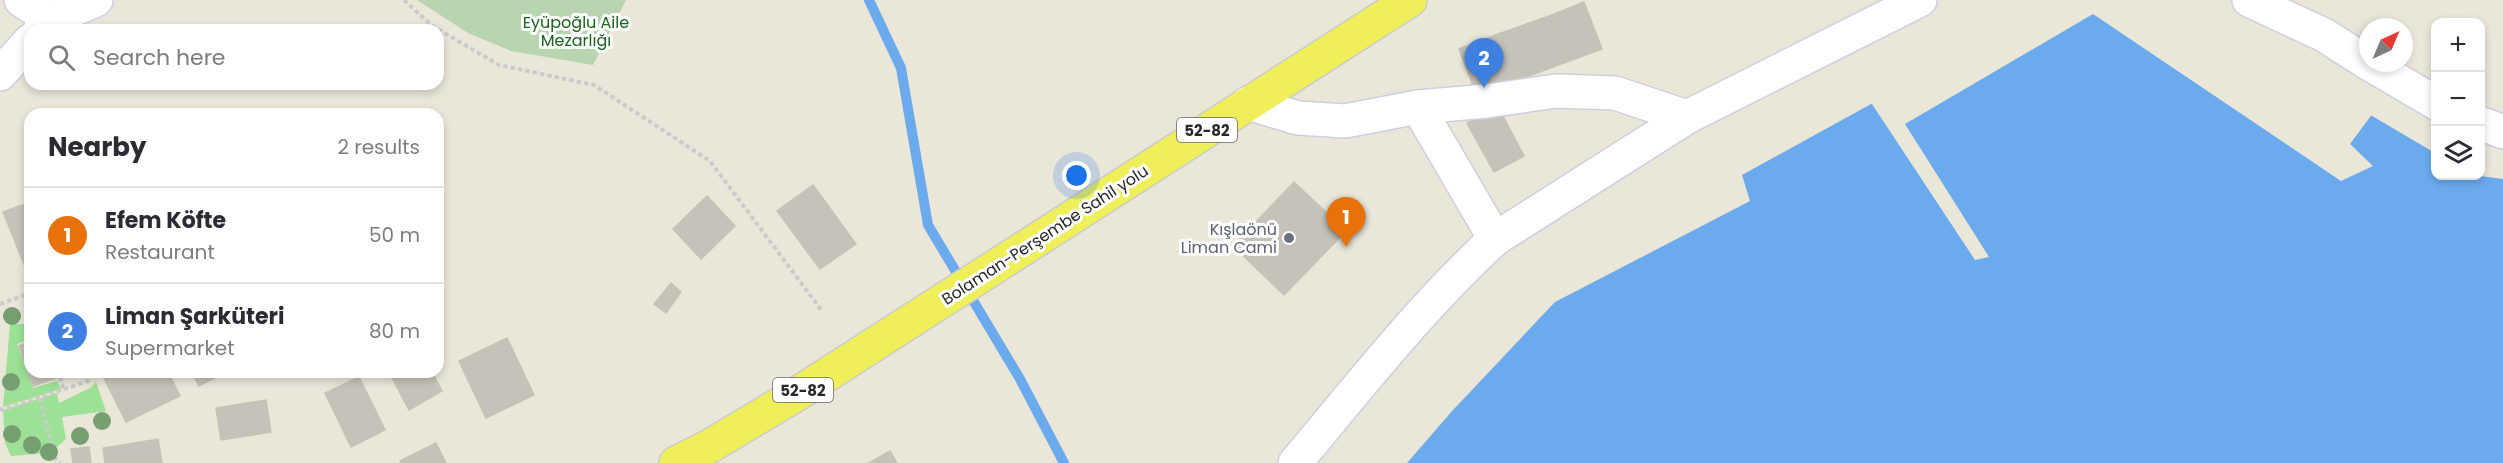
<!DOCTYPE html>
<html lang="en">
<head>
<meta charset="utf-8">
<style>
	body { margin:0; font-family:Poppins,sans-serif; background:#f2f2f3; color:#2b2b33 }
	.controls { position:absolute; right:18px; top:18px; display:grid; overflow:hidden; border-radius:12px; box-shadow:0 3px 9px #0003 }
	.controls button { width:54px; height:54px; display:grid; place-items:center; padding:0; border:0; border-bottom:2px solid #e1e1e2; background:#fff; color:#2b2b33; font:30px sans-serif }
	.compass { position:absolute; left:2359px; top:18px; width:54px; height:54px; border-radius:50%; background:#fff; box-shadow:0 3px 9px #0003; rotate:44deg }
	.you { position:absolute; left:1077px; top:176px; width:21px; height:21px; margin:-15px; border:4px solid #fff; border-radius:50%; background:#1a73e8; box-shadow:0 0 0 9px #1a73e833 }
	.badge { display:grid; place-items:center; width:39px; height:39px; border-radius:50%; background:#4338f9; color:#fff; font-size:20px; font-weight:700 }
	.pin { position:absolute; translate:-50% -50px; filter:drop-shadow(0 2px 3px #0008) }
	.pin::after { content:''; position:absolute; top:32px; width:21px; height:18px; background:inherit; clip-path:polygon(0 0,100% 0,50% 100%) }
	.list { margin:0; padding:0; list-style:none }
	h2 { display:flex; justify-content:space-between; align-items:center; height:78px; margin:0; padding:0 24px; font-size:26px }
	h2 small { font-size:20px; font-weight:400; color:#7c7c81 }
	.list li { display:grid; grid-template-columns:39px 1fr auto; gap:18px; align-items:center; box-sizing:border-box; height:96px; padding:0 24px; border-top:2px solid #e1e1e2 }
	.list b { display:block; font-size:22px; white-space:nowrap }
	.list p { margin:0; font-size:20px; white-space:nowrap; color:#7c7c81 }
	.list em { font-size:20px; font-style:normal; color:#7c7c81 }
	.icon { flex:none; width:33px; height:33px; fill:none; stroke:currentColor; stroke-width:2; stroke-linecap:round; stroke-linejoin:round }
	.map { position:relative; flex:none; width:2503px; height:463px; overflow:hidden }
	.search { position:absolute; background:#fff; box-shadow:0 3px 9px #0003; left:24px; top:24px; width:420px; height:66px; display:flex; align-items:center; gap:15px; box-sizing:border-box; padding:0 21px; border-radius:18px; color:#7c7c81; font-size:22px }
	.panel { position:absolute; background:#fff; box-shadow:0 3px 9px #0003; left:24px; top:108px; width:420px; height:270px; border-radius:18px }
	.map>svg:first-child { display:block }
	.green { fill:#9ce195 }
	.cemetery { fill:#b9d4b0 }
	.water { fill:#6babed }
	.pier { fill:#eae7d9 }
	.lines { fill:none; stroke-linecap:round; stroke-linejoin:round }
	.stream { stroke:#6babed; stroke-width:10 }
	.building { fill:#c5c3b9; stroke:#c5c3b3; stroke-width:1.5 }
	.minor-casing { stroke:#cfcee1; stroke-width:36 }
	.major-casing { stroke:#cbcbcb; stroke-width:36 }
	.path { stroke:#cbcbcb; stroke-width:4; stroke-dasharray:4.5 3; stroke-linecap:butt }
	.minor { stroke:#fff; stroke-width:33 }
	.major { stroke:#eeef59; stroke-width:33 }
	.tree { fill:#779e71 }
	.worship-dot { fill:#6b7280; stroke:#fff; stroke-width:2 }
	.labels { text-anchor:middle; dominant-baseline:central; stroke-width:6; stroke-linejoin:round; paint-order:stroke }
	.shield { fill:#fff; stroke:#686868; stroke-width:1.5 }
	.shield-label { font-size:15px; font-weight:bold; fill:#282828 }
	.park-label { font-size:16px; fill:#19631c; stroke:#fff }
	.worship-label { font-size:16px; fill:#5b616d; stroke:#fff; text-anchor:end }
	.street-label { font-size:16px; fill:#282828; stroke:#fff }
</style>
</head>
<body>
<div class="map">
<svg width="2503" height="463" viewBox="0 0 2503 463">
	<rect width="100%" height="100%" fill="#eae7d9"/>
	<g class="green">
		<path d="M10,324h20v15l-13,5 16,44 24,-7 4,8 -58,18z"/>
		<path d="M96,382l10,29 -44,6 4,22 -16,14 -39,3 -6,-13 -2,-33 54,-17 2,10 31,-15z"/>
	</g>
	<path class="cemetery" d="M417,0h209l-33,65 -82,-14 -43,-18z"/>
	<path class="water" d="M2060,0l229,67 146,86 1,23h44l23,3v284h-1096l46,-53 102,-108 195,-101 -8,-26z"/>
	<path class="pier" d="M2054,0h78l159,65 82,48 -23,31 23,22 -32,15 -248,-167 -188,110 84,133 -14,3 -105,-159z"/>
	<g class="lines">
		<path class="stream" d="M869,0l32,68 27,157 92,154 44,84"/>
	</g>
	<g class="building">
		<path d="M1584,2l18,47 -33,12 -17,-46z"/>
		<path d="M1552,15l17,46 -51,19 -17,-47z"/>
		<path d="M1501,33l17,47 -41,16 -18,-47z"/>
		<path d="M1498,107l26,49 -30,16 -27,-49z"/>
		<path d="M1294,182l52,49 -62,64 -51,-49z"/>
		<path d="M813,185l43,59 -36,25 -43,-58z"/>
		<path d="M707,196l28,30 -34,33 -28,-30z"/>
		<path d="M30,202v77l-27,-67z"/>
		<path d="M671,283l10,9 -15,21 -12,-9z"/>
		<path d="M507,338l27,57 -48,23 -27,-57z"/>
		<path d="M30,341v31h43l-40,14 -14,-40z"/>
		<path d="M101,372h67l12,24 -54,26z"/>
		<path d="M192,372h34l-27,14z"/>
		<path d="M389,372h43l10,19 -33,19z"/>
		<path d="M359,377l26,53 -34,17 -26,-54z"/>
		<path d="M266,400l5,32 -50,8 -5,-32z"/>
		<path d="M158,439l4,24h-57l-2,-15z"/>
		<path d="M436,443l10,20h-44l-2,-2z"/>
		<path d="M89,447l2,16h-18l-2,-14z"/>
		<path d="M890,451l7,12h-28z"/>
	</g>
	<g class="lines">
		<defs>
			<g id="minor">
				<path d="M21,0l30,19"/>
				<path d="M2249,0l75,35 44,28"/>
				<path d="M40,30l11,-11 45,-19"/>
				<path d="M2368,63l68,40"/>
				<path d="M0,74l30,-33"/>
				<path d="M1248,103l50,15 47,3 73,-14 77,132"/>
				<path d="M1418,107l69,-6 69,-10 59,2 72,24"/>
				<path d="M2480,123l23,9"/>
				<path d="M1295,463c64,-76 126,-156 200,-224l192,-122 233,-117"/>
			</g>
			<path id="major" d="M676,463l34,-17 87,-52 613,-394"/>
		</defs>
		<use href="#minor" class="minor-casing"/>
		<use href="#major" class="major-casing"/>
		<g class="path">
			<path d="M404,0l27,25 68,40 95,20 116,76 112,150"/>
			<path d="M0,304l30,-11"/>
			<path d="M60,377l4,13"/>
			<path d="M40,398l14,59 6,6"/>
			<path d="M0,409l3,1 85,-29 4,-9"/>
		</g>
		<use href="#minor" class="minor"/>
		<use href="#major" class="major"/>
	</g>
	<g class="tree">
		<circle cx="12" cy="316" r="9"/>
		<circle cx="11" cy="382" r="9"/>
		<circle cx="102" cy="421" r="9"/>
		<circle cx="12" cy="434" r="9"/>
		<circle cx="80" cy="436" r="9"/>
		<circle cx="32" cy="445" r="9"/>
		<circle cx="49" cy="452" r="9"/>
	</g>
	<circle class="worship-dot" cx="1289" cy="238" r="6"/>
	<g class="labels">
		<g class="shield">
			<rect x="1177" y="118" width="60" height="24" rx="4.5"/>
			<rect x="773" y="378" width="60" height="24" rx="4.5"/>
		</g>
		<g class="shield-label">
			<text x="1207" y="130">52-82</text>
			<text x="803" y="390">52-82</text>
		</g>
		<g class="park-label">
			<text x="576" y="22">Eyüpoğlu Aile<tspan x="576" dy="18">Mezarlığı</tspan></text>
		</g>
		<g class="worship-label">
			<text x="1277" y="229">Kışlaönü<tspan x="1277" dy="18">Liman Cami</tspan></text>
		</g>
		<g class="street-label">
			<text transform="translate(1045 235) rotate(-33)">Bolaman-Perşembe Sahil yolu</text>
		</g>
	</g>
</svg>
<div class="controls">
<button>+</button>
<button>−</button>
<button><svg class="icon" aria-label="layers" viewBox="0 0 24 24"><path d="M12 4l9 5-9 5-9-5zM3 14l9 5 9-5"/></svg></button>
</div>
<svg class="compass" viewBox="-18 -18 36 36"><path d="M0-13l5 13h-10z" fill="#e53935"/><path d="M0 13l5-13h-10z" fill="#7c7c81"/></svg>
<div class="you"></div>
<div class="pin badge" style="left:1346px;top:247px;background:#e8710a">1</div>
<div class="pin badge" style="left:1484px;top:88px;background:#3f7fe0">2</div>
<div class="search"><svg class="icon" aria-label="search" viewBox="0 0 24 24"><circle cx="10" cy="10" r="6"/><path d="M15 15l6 6"/></svg>Search here</div>
<section class="panel">
<h2>Nearby<small>2 results</small></h2>
<ul class="list">
<li><span class="badge" style="background:#e8710a">1</span><div><b>Efem Köfte</b><p>Restaurant</p></div><em>50 m</em></li>
<li><span class="badge" style="background:#3f7fe0">2</span><div><b>Liman Şarküteri</b><p>Supermarket</p></div><em>80 m</em></li>
</ul>
</section>
</div>
</body>
</html>
